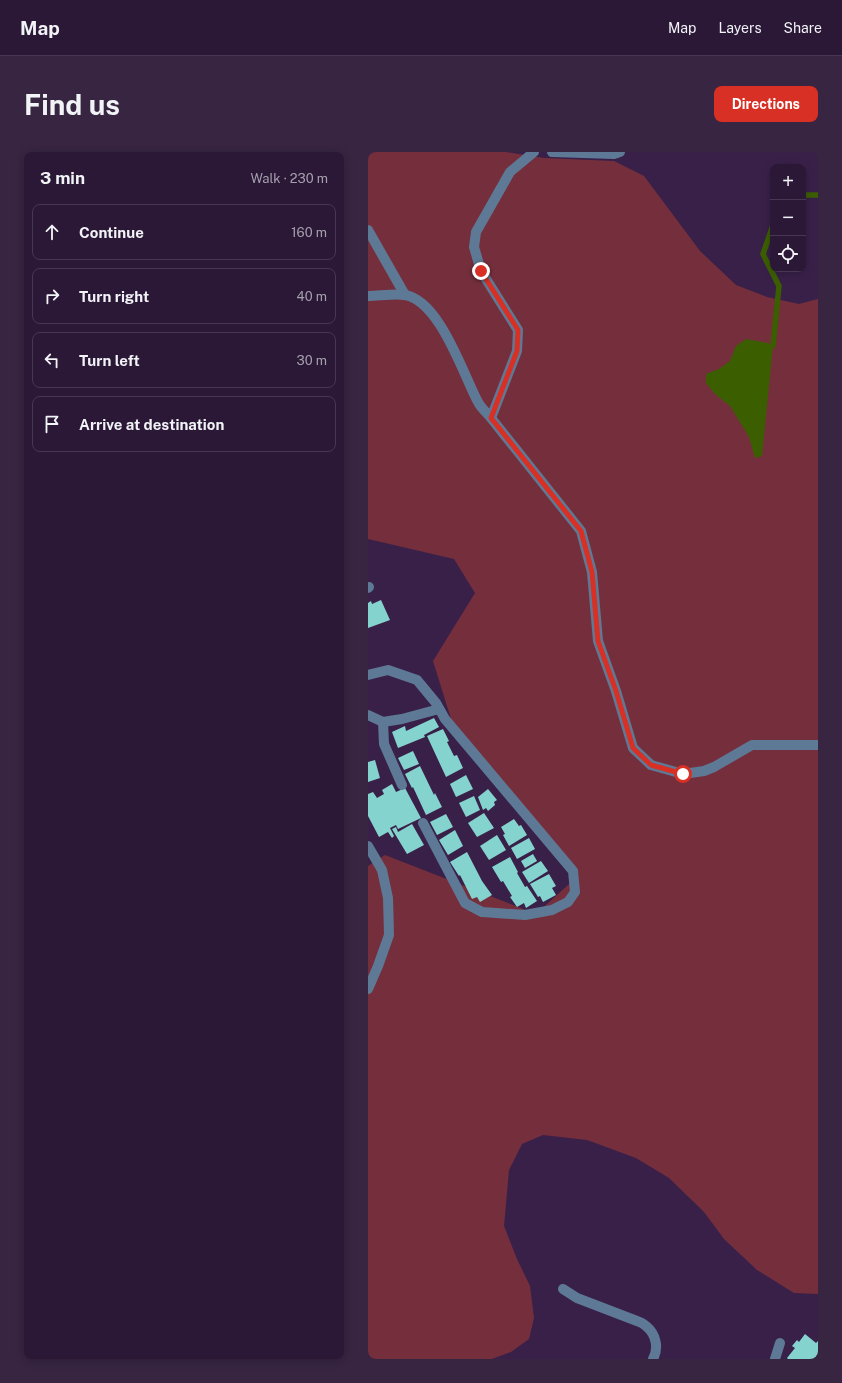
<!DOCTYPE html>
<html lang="en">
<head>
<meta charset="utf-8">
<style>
	body { margin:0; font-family:"Public Sans",sans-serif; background:#372542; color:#f1f3f6 }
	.controls { position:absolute; right:12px; top:12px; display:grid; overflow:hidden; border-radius:8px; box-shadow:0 2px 10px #0003 }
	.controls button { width:36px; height:36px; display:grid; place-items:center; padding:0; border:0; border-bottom:1px solid #473752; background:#2b1837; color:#f1f3f6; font:20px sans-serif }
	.stop { position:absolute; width:12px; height:12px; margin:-9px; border:3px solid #d93025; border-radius:50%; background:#fff }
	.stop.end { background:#d93025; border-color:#fff; box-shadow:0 1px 4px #0008 }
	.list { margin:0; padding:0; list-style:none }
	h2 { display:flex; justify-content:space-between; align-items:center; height:52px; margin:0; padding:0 16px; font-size:17px }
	h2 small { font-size:13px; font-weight:400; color:#a6a0ad }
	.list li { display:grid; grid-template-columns:26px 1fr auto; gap:12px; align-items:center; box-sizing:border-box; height:56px; margin:0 8px 8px; padding:0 8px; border:1px solid #473752; border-radius:8px }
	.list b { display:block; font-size:15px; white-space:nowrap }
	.list em { font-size:13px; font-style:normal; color:#a6a0ad }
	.icon { flex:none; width:22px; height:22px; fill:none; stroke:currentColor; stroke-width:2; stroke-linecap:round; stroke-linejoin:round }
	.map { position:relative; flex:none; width:450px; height:1207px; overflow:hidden; border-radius:8px }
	header { display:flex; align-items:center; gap:24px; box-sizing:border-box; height:56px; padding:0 20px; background:#2b1837; border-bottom:1px solid #473752 }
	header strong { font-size:19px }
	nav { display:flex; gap:22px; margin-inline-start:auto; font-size:14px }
	.intro { display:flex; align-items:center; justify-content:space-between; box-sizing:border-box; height:96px; padding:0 24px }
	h1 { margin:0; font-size:28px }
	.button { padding:10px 18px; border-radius:8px; background:#d93025; color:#fff; font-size:14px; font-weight:700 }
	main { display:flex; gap:24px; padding:0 24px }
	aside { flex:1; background:#2b1837; border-radius:8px; box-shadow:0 2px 10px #0003 }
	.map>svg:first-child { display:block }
	.green { fill:#752f3c }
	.water { fill:#3b5f00 }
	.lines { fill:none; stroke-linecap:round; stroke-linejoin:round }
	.stream { stroke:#3b5f00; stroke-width:5.5 }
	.building { fill:#85d3ce }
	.minor { stroke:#5e7995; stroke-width:10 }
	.route { stroke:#d93025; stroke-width:5 }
</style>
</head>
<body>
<header>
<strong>Map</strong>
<nav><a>Map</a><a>Layers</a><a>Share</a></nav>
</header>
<div class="intro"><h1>Find us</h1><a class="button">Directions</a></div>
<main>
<aside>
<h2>3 min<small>Walk · 230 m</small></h2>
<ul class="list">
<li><svg class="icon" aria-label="ahead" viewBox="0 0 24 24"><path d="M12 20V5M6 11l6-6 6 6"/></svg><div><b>Continue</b></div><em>160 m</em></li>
<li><svg class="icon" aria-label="right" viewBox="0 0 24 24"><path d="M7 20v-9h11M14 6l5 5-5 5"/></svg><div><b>Turn right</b></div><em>40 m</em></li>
<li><svg class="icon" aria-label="left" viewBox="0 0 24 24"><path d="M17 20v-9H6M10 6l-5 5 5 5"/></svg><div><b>Turn left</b></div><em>30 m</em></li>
<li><svg class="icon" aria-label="arrive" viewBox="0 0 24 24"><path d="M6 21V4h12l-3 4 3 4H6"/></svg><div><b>Arrive at destination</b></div></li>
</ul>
</aside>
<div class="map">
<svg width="450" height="1207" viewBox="0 0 450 1207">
	<rect width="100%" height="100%" fill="#392049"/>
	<path class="green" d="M0,0h138l38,6 70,3 30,15 56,75 36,34 31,12 32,7 19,-5v995l-24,-1 -37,-23 -33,-31 -20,-27 -35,-34 -33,-20 -49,-18 -44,-5 -21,9 -13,26 -5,56 13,33 13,27 4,32 -5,21 -18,13 -19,7h-124v-493l17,-11 151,59 42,-38 -117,-140 -10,-17 -18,-58 42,-68 -21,-34 -86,-20z"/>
	<path class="water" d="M378,187l22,4 5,3 -11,110 -7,2 -6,-21 -19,-31 -15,-12 -9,-11v-9l13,-5 11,-8 6,-15z"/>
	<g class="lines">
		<g class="stream">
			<path d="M435,45l3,-2h12"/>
			<path d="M405,73l-10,29 16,32 -6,60"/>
		</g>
	</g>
	<g class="building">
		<path d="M13,448l9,20 -22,8v-25l3,-2 1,3z"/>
		<path d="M66,566l5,9 -15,8 1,2 -27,11 -6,-16 13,-6 1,5z"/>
		<path d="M75,577l6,12 -2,1 7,14 3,-1 6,13 -17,9 -19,-41z"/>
		<path d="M45,599l6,13 -15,6 -6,-12z"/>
		<path d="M7,608l5,18 -12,4v-20z"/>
		<path d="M52,614l14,29 1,-2 7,14 -16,8 -13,-28 -1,1 -7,-14z"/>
		<path d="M98,623l7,14 -17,8 -6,-13z"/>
		<path d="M24,632l4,8 9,-4 16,30 -23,11 -2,-4 -6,3 4,8 -2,2 -4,-6 -9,5 -11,-21v-22l5,-2 4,6 7,-4 -2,-4z"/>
		<path d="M120,637l9,11 -3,2 1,3 -7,6 -2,-3 -3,2 -5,-13z"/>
		<path d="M106,644l6,14 -14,7 -7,-14z"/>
		<path d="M116,661l10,15 -17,9 -9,-14z"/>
		<path d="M78,662l7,13 -16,8 -7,-13z"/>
		<path d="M146,667l5,7 2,-1 6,10 -18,11 -6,-11 2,-1 -4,-7z"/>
		<path d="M44,672l12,21 -17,9 -15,-25 4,-2 2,5z"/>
		<path d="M87,678l8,16 -15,9 -9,-15z"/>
		<path d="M129,683l9,15 -17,10 -9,-14z"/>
		<path d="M161,686l6,11 -18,10 -6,-11z"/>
		<path d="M99,700l15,29 10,14 -12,7 -3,-5 -5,2 -12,-24 -1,1 -9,-14z"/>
		<path d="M165,702l4,7 -12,7 -4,-7z"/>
		<path d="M142,705l8,15 -1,1 8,14 2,-1 10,15 -11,7 -2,-5 -7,4 -7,-10 2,-1 -9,-15 -2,1 -9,-15z"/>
		<path d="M173,709l7,10 -19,12 -7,-11z"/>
		<path d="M181,722l7,12 -4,2 4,7 -13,7 -3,-6 -2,1 -8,-13z"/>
		<path d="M437,1182l11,9 2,-2v18h-30l-1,-1 8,-10 -3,-2 5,-6 2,2z"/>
	</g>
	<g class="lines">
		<g class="minor">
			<path d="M184,0l62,2 6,-2"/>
			<path d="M0,78l37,65"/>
			<path d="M0,144c10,0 28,-3 37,-1 35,6 58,79 73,107 3,6 9,11 13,16l26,-67 1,-21 -37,-59 -7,-24 2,-15 34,-60 24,-20"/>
			<path d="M123,266l90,113 11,41 6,69 18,50 17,57 18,17 32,9 21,-3 10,-4 38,-22h66"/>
			<path d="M0,436l1,-1"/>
			<path d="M0,523l20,-5 29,10 19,23 9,16 128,152 2,21 -7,10 -16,8 -27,5 -43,-3 -17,-9 -42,-80"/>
			<path d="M0,563l15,7 1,22 18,41"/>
			<path d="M15,570l19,-3 37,-10"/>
			<path d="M0,694l14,24 6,28 1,37 -11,31 -10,23"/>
			<path d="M195,1137l14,9 60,23c3,1 7,3 9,5 10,8 13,22 7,33"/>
			<path d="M407,1207l5,-16"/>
		</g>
	</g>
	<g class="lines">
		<path class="route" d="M113,119l37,59 -1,21 -26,67 90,113 11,41 6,69 18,50 17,57 18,17 32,9"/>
	</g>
</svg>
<div class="controls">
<button>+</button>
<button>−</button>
<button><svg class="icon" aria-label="locate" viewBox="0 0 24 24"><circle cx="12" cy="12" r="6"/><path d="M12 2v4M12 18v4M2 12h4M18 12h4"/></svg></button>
</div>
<div class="stop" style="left:315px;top:622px"></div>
<div class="stop end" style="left:113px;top:119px"></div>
</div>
</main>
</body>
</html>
